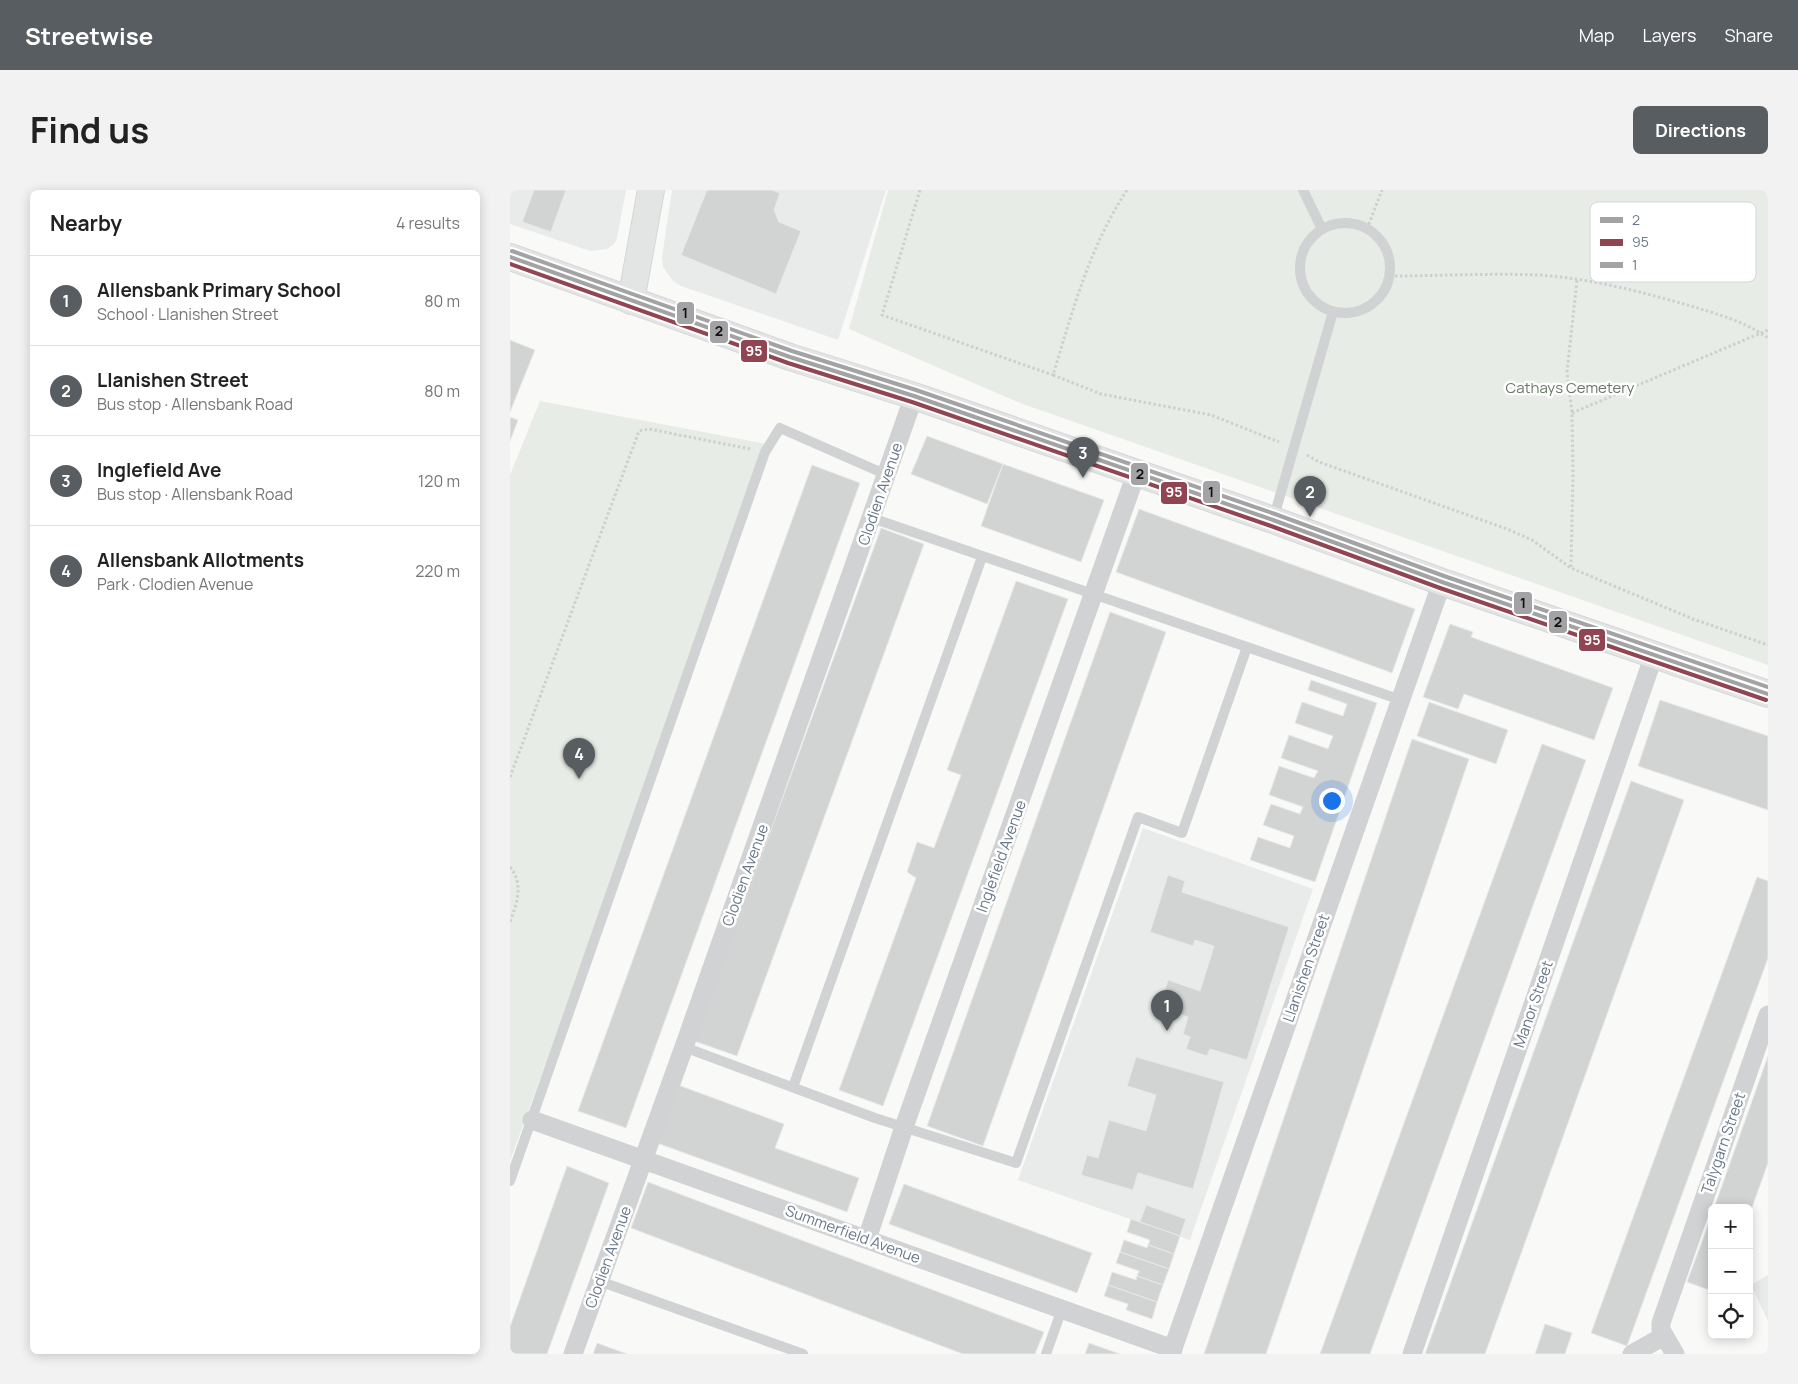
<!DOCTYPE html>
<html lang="en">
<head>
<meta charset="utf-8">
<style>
	body { margin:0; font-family:Manrope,sans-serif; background:#f2f2f2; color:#222 }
	.controls { position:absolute; right:15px; bottom:15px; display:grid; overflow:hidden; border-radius:8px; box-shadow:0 2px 12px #0003 }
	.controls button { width:45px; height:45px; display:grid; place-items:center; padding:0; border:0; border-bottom:1px solid #e0e0e0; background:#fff; color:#222; font:25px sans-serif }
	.you { position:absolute; left:821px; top:610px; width:18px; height:18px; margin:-12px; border:4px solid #fff; border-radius:50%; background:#1a73e8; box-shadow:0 0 0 8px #1a73e833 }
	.badge { display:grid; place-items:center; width:32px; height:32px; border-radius:50%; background:#585d62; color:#fff; font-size:16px; font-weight:700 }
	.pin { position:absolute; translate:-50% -41px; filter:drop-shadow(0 1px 2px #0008) }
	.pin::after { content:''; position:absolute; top:26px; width:18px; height:15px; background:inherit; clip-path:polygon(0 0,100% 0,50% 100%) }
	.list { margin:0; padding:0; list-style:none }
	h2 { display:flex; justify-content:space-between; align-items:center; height:65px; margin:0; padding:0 20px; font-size:21px }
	h2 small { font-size:16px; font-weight:400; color:#767676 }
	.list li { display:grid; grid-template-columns:32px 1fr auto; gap:15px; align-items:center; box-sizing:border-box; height:90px; padding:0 20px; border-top:1px solid #e0e0e0 }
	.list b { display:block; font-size:19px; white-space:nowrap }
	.list p { margin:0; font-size:16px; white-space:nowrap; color:#767676 }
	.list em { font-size:16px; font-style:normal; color:#767676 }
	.icon { flex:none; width:28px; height:28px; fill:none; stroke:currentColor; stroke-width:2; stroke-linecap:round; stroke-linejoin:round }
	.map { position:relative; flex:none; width:1258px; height:1164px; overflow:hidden; border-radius:8px }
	header { display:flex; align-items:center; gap:30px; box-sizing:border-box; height:70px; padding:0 25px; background:#585d62; color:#fff }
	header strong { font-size:24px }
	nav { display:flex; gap:28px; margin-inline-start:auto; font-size:18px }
	.intro { display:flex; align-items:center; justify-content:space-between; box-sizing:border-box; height:120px; padding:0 30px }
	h1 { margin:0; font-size:35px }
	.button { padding:12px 22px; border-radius:8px; background:#585d62; color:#fff; font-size:18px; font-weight:700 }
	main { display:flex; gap:30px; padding:0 30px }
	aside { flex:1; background:#fff; border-radius:8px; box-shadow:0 2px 12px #0003 }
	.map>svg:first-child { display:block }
	.built { fill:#e9ebea }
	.green { fill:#e8ece6 }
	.building { fill:#d2d4d4; stroke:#e8e8e8 }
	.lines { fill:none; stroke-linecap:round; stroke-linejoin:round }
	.secondary-casing { stroke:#d6d7d8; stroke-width:28 }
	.path { stroke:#cecfd0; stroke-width:3; stroke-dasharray:2.5 2.5; stroke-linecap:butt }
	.lane { stroke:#d1d2d3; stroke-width:10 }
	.street { stroke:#d1d2d3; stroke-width:19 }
	.secondary { stroke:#e3e4e4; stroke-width:26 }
	.bus-1-casing { stroke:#fff; stroke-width:8 }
	.bus-2-casing { stroke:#fff; stroke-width:8 }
	.bus-3-casing { stroke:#fff; stroke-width:8 }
	.bus-1 { stroke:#a3a3a5; stroke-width:4 }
	.bus-2 { stroke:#914451; stroke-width:4 }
	.bus-3 { stroke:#a3a3a5; stroke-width:4 }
	.labels { text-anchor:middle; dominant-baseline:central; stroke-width:5; stroke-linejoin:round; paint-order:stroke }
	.park-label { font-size:15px; fill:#667a63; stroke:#fff }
	.street-label { font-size:15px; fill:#687889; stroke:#fff }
	.key { fill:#fff; stroke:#d2d6dc; stroke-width:1 }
	.key-label { font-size:14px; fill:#687889 }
	.line-badge { stroke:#fff; stroke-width:2 }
	.badge-label { font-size:14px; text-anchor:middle; font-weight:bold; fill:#fff }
	.pale-badge-label { font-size:14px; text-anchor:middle; font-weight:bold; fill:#111 }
</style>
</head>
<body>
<header>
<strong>Streetwise</strong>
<nav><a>Map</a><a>Layers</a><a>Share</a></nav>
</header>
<div class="intro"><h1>Find us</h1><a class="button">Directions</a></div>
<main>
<aside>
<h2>Nearby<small>4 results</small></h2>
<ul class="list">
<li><span class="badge">1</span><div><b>Allensbank Primary School</b><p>School · Llanishen Street</p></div><em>80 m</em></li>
<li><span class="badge">2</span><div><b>Llanishen Street</b><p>Bus stop · Allensbank Road</p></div><em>80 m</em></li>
<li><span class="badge">3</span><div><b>Inglefield Ave</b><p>Bus stop · Allensbank Road</p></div><em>120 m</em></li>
<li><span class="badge">4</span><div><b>Allensbank Allotments</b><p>Park · Clodien Avenue</p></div><em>220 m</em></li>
</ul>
</aside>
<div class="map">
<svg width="1258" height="1164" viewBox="0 0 1258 1164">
	<rect width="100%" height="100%" fill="#f9f9f8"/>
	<g class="built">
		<path d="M0,0h116l-9,48 -3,6 -7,5 -17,2 -80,-27z"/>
		<path d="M162,0h214l-48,150 -157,-54 -8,-5 -10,-14 -1,-10z"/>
		<path d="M633,638l170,61 -123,351 -172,-60z"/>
		<path d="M1258,1085v46l-17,-36z"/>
	</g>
	<g class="green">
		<path d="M378,0h880v475l-748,-262 -171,-74z"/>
		<path d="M30,211l226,43 -197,556 -59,161v-686z"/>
	</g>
	<g class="building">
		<path d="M24,0h32l-15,42 -29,-10z"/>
		<path d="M197,0h65l8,3 -6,17 5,12 22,9 -25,63 -95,-39z"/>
		<path d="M0,150l25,10 -25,62z"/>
		<path d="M0,227l8,3 -8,21z"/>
		<path d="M417,246l76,28 -16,40 -76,-30z"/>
		<path d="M493,274l101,36 -23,62 -100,-36z"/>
		<path d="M302,275l48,18 -234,645 -48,-17z"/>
		<path d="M629,319l276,100 -23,64 -276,-101z"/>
		<path d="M371,338l43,16 -187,512 -43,-15z"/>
		<path d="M506,391l52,18 -185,507 -44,-16 77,-212 -9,-6 10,-30 17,6 27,-73 -14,-5z"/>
		<path d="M600,422l56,20 -183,514 -56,-20z"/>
		<path d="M940,434l23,8 -2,5 142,51 -19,52 -130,-46 -6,15 -35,-12z"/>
		<path d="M801,490l66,23 -62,179 -65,-22 8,-23 32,11 4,-12 -31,-11 8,-21 29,10 3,-7 -34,-12 10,-29 35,12 4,-7 -37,-13 8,-23 39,14 5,-13 -38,-13 7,-21 41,14 4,-12 -39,-14z"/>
		<path d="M1150,510l108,36v74l-130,-44z"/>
		<path d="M919,512l79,28 -12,34 -79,-28z"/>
		<path d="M902,549l57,20 -203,595h-62z"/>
		<path d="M1032,554l44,16 -216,594h-50z"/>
		<path d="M1121,591l53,19 -199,554h-60z"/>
		<path d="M658,685l17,6 -3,11 107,35 -42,133 -37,-11 -3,7 -21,-7 4,-12 -7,-3 5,-17 -29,-9 9,-28 32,11 14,-45 -19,-6 -2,6 -43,-14z"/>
		<path d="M1247,687l11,4v77l-141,388 -36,-13z"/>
		<path d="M1258,866v107l-19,53v-8h-35z"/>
		<path d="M626,867l88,25 -31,107 -55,-16 -5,17 -52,-15 6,-20 11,3 11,-38 37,11 10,-36 -29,-9z"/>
		<path d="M168,895l106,39 -9,24 84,30 -12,34 -190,-69z"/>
		<path d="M57,976l42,17 -62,171h-37v-27z"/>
		<path d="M138,992l396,150 -9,22h-72l-332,-126z"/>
		<path d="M394,994l188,69 -15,40 -188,-69z"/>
		<path d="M636,1015l40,14 -6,17 -40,-14z"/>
		<path d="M1202,1024v77l-25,-9z"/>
		<path d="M621,1029l49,17 -6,18 -26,-9 2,-5 -23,-8z"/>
		<path d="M614,1050l23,8 1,-3 26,9 -5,15 -49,-17z"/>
		<path d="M610,1062l49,17 -6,16 -26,-9 2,-5 -23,-8z"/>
		<path d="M602,1082l24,8 1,-4 26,9 -6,17 -49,-17z"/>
		<path d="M598,1095l49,17 -5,17 -26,-9 2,-6 -24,-8z"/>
		<path d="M1035,1134l27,9 -7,21h-30z"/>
		<path d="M87,1153l30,11h-34z"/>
		<path d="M579,1153l31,11h-35z"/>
	</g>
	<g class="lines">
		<defs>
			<g id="secondary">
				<path d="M0,67l280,100 124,39 359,124 169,62 326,112"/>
				<path d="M121,111l20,-111"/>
			</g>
		</defs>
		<use href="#secondary" class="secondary-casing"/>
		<g class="path">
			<path d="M410,0l-38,125 171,60"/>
			<path d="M617,0c-38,58 -54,120 -74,185l48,19 110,21 68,27"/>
			<path d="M857,39l15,-39"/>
			<path d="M880,86c49,0 99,-3 148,-1 51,3 104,17 153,31 26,8 55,16 77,32"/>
			<path d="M1062,223l196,-83"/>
			<path d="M797,265l12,7 188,67 25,11 39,28 122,51 75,26"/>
			<path d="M1061,377l2,-94 -1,-60 -5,-41 10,-92"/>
			<path d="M0,587l129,-346 10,-2 101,20"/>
			<path d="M0,677c14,17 7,36 0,55"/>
		</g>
		<g class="lane">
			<path d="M793,0l19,39"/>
			<circle cx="835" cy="78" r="45"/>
			<path d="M362,328l375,129"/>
			<path d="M763,330l60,-208"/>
			<path d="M174,857l191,71 141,45 122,-346 44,16 65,-186 154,53"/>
			<path d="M283,897l189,-530"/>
			<path d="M0,991l255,-729 15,-24 107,47"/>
			<path d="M89,1091l204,73"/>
			<path d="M536,1164l16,-45"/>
		</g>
		<g class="street">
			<path d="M22,930l641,229"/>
			<path d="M357,1049l37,-112 232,-653"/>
			<path d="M63,1164l111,-307 230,-651"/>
			<path d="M661,1164l271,-772"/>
			<path d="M902,1164l242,-699"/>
			<path d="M1122,1164l32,-18"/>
			<path d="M1165,1164l-14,-24v-7l107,-308"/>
		</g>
		<use href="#secondary" class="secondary"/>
		<defs>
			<path id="bus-1" d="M0,67l280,100 124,39 359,124 169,62 326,112"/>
			<path id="bus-2" d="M0,74l278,99 124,39 359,124 169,62 326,112"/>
			<path id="bus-3" d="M2,61l280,100 124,39 359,124 169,62 324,111"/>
		</defs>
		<use href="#bus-1" class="bus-1-casing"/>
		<use href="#bus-2" class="bus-2-casing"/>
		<use href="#bus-3" class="bus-3-casing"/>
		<use href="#bus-1" class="bus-1"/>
		<use href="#bus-2" class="bus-2"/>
		<use href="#bus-3" class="bus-3"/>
	</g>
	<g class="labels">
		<g class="park-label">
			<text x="1060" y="197">Cathays Cemetery</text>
		</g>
		<g class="street-label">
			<text transform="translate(370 304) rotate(-71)">Clodien Avenue</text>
			<text transform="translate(491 666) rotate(-70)">Inglefield Avenue</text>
			<text transform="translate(235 685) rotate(-70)">Clodien Avenue</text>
			<text transform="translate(796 778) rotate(-71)">Llanishen Street</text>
			<text transform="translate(1023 814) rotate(-71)">Manor Street</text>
			<text transform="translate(1213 953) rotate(-71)">Talygarn Street</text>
			<text transform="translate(343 1044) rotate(20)">Summerfield Avenue</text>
			<text transform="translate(98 1067) rotate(-70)">Clodien Avenue</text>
		</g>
	</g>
	<rect x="1080" y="12" width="166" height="80" rx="8" class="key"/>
	<rect x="1090" y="27" width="23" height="6" fill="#a3a3a5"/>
	<rect x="1090" y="49" width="23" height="7" fill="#914451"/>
	<rect x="1090" y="72" width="23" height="6" fill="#a3a3a5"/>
	<g class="key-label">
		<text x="1122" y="35">2</text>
		<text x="1122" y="57">95</text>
		<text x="1122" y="80">1</text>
	</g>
	<g class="line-badge">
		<rect x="166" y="111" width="19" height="24" rx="5" fill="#a3a3a5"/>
		<rect x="199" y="130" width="20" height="24" rx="5" fill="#a3a3a5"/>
		<rect x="230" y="149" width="28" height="24" rx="5" fill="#914451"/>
		<rect x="620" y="272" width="19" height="24" rx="5" fill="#a3a3a5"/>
		<rect x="692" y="290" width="19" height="24" rx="5" fill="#a3a3a5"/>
		<rect x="650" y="291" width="28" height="24" rx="5" fill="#914451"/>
		<rect x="1003" y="401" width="20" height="24" rx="5" fill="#a3a3a5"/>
		<rect x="1038" y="420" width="20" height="24" rx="5" fill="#a3a3a5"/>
		<rect x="1068" y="438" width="28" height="24" rx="5" fill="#914451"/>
	</g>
	<g class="badge-label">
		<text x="244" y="166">95</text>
		<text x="664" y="307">95</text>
		<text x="1082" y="455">95</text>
	</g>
	<g class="pale-badge-label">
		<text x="175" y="128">1</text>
		<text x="209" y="146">2</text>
		<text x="630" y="289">2</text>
		<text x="701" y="307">1</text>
		<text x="1013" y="418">1</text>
		<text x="1048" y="437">2</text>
	</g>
</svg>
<div class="controls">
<button>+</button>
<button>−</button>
<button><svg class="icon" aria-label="locate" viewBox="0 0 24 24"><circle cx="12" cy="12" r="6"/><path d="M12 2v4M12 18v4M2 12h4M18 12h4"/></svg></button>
</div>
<div class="you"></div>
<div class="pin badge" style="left:657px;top:841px">1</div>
<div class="pin badge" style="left:800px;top:327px">2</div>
<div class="pin badge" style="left:573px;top:288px">3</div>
<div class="pin badge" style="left:69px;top:589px">4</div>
</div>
</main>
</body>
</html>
